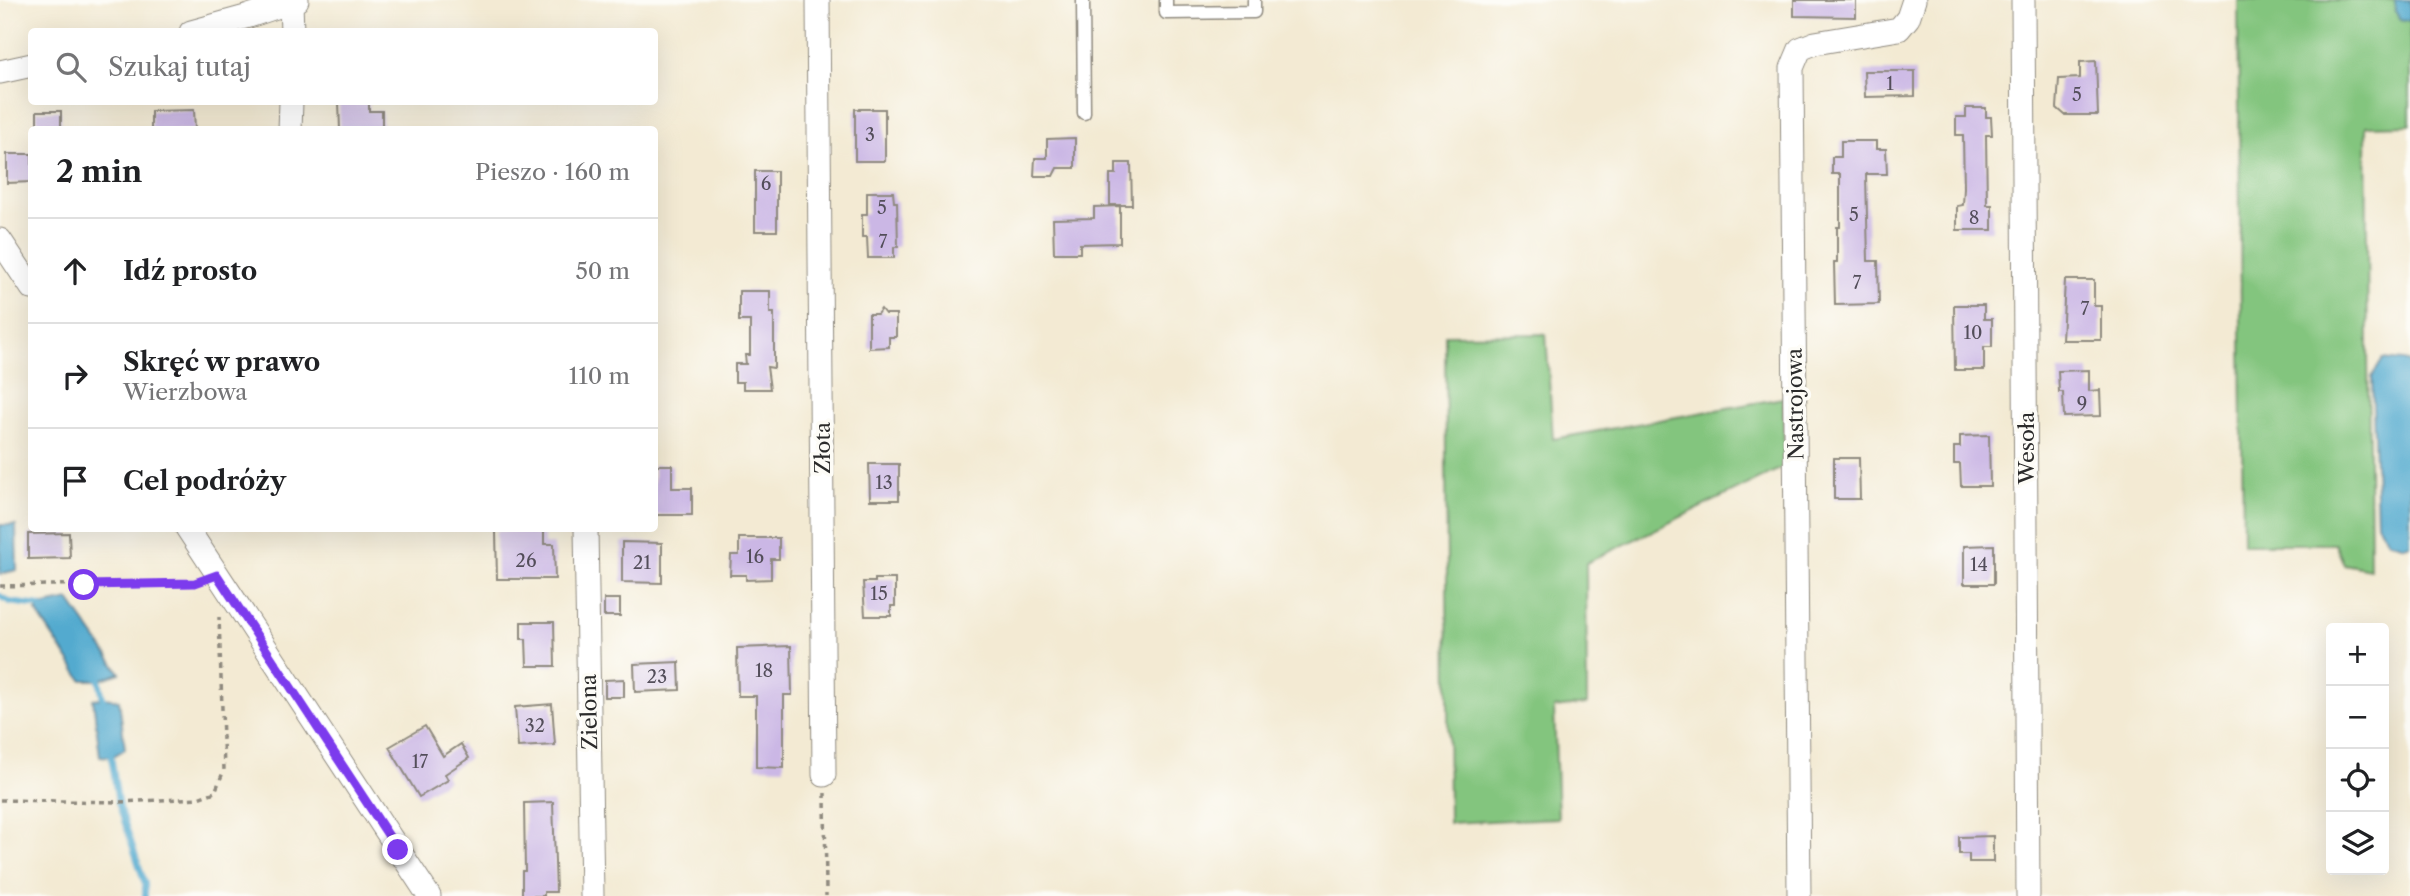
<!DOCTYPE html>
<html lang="pl">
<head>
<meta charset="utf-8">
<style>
	body { margin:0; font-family:"Libre Caslon Text",serif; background:#f6f6f6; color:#202124 }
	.controls { position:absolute; right:21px; bottom:21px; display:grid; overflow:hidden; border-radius:7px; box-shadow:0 7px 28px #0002 }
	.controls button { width:63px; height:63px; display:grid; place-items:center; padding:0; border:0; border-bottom:2px solid #e0e0e0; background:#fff; color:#202124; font:35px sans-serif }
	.stop { position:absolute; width:21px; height:21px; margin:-16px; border:5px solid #7c3aed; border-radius:50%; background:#fff }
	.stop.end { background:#7c3aed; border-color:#fff; box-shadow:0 2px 7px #0008 }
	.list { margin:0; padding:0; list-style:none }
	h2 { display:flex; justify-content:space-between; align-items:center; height:91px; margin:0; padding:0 28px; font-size:30px }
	h2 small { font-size:23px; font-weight:400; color:#757577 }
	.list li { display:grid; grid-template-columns:46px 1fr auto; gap:21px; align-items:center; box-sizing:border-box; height:105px; padding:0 28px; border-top:2px solid #e0e0e0 }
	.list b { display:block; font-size:26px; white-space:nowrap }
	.list p { margin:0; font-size:23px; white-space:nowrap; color:#757577 }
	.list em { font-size:23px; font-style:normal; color:#757577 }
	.icon { flex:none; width:38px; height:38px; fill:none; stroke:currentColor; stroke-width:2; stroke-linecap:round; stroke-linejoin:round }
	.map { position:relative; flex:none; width:2410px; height:896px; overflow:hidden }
	.search { position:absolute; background:#fff; box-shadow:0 7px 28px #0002; left:28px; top:28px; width:630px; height:77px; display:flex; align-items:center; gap:18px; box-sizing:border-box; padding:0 24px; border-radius:7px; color:#757577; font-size:26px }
	.panel { position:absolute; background:#fff; box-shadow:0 7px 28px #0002; left:28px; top:126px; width:630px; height:406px; border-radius:7px }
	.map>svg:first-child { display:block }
	.green { fill:#83c57e; stroke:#577854; stroke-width:2 }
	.water { fill:#52aacf; stroke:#3e6a7d; stroke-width:2 }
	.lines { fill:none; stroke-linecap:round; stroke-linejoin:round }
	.stream { stroke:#52aacf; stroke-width:6 }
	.building { fill:#cbb7e5 }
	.lane-casing { stroke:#8f8a7f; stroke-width:15 }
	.street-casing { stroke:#8f8a7f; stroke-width:25 }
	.path { stroke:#8f8a7f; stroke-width:3.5; stroke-dasharray:5 5; stroke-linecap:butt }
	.lane { stroke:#fff; stroke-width:12 }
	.street { stroke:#fff; stroke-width:23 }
	.route { stroke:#7c3aed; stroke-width:9 }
	.labels { text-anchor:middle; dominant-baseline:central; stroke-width:7; stroke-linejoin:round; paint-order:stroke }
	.number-label { font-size:18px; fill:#534e5a }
	.street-label { font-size:21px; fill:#2b2b2b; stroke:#fdfcf7 }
</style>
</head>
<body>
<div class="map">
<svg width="2410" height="896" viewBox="0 0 2410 896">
	<rect width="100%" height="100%" fill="#fdfcf7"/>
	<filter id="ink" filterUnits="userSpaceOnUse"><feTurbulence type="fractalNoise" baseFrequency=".0143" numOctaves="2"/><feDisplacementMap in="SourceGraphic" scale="14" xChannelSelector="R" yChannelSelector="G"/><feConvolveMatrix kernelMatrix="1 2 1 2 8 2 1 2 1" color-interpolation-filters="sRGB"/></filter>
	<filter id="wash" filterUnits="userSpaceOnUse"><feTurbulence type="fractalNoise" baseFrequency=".00686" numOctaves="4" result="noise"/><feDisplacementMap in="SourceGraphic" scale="28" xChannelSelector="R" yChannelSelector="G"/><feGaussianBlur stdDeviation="1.57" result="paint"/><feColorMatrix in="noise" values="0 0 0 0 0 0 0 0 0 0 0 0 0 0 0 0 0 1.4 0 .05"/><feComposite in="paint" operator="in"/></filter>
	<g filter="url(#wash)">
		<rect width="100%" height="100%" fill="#f3ead3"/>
		<g class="green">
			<path d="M2238,0h172v125l-44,1 4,443 -26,-5 -9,-20h-92z"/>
			<path d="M1546,334l7,105 230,-41 1,69 -198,96 1,141 -33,4 4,110 -109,5 -4,-488z"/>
		</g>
		<g class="water">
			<path d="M2395,0h15v21l-10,-2 -5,-8z"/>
			<path d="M2383,359l21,2 6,2v181l-5,2 -17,-5 -11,-17 -5,-147z"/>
			<path d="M0,525h16l1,45 -17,4z"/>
			<path d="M69,600l51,73 -21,7h-17l-46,-69 4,-5z"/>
			<path d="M103,698l16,2 6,49 -13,8 -12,-1 -7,-57z"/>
		</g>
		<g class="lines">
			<g class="stream">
				<path d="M0,596l10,6 30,4 4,5"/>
				<path d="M95,674l4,6 5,23"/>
				<path d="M110,749l8,53 27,82v12"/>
			</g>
		</g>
		<g id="blocks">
			<g class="building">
				<path d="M1794,0h62v17l-62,-1z"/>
				<path d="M2096,61l2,54h-33l-8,-7 2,-29 21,-1v-16z"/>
				<path d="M1864,71h51v25l-50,1z"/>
				<path d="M339,102h30v9h13v19h-42z"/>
				<path d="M1966,108h20v9h5l1,18h-6l1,70h5v25h-35v-24l6,-1 1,-17 -1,-53h-7v-18h10z"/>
				<rect x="855" y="109" width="30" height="52"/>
				<path d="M194,110l1,20h-44v-19z"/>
				<rect x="37" y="111" width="24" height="19"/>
				<path d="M1075,138v30h-18l-4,8h-19l1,-18h12v-19z"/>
				<path d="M1841,141h35v8h10l1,25h-21l2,87h10l1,43 -44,1 -1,-43h3v-35h3v-53h-8v-17h9z"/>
				<path d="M7,154h25v28l-25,1z"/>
				<path d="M1116,163h15l1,42h-22v-31h6z"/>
				<rect x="755" y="171" width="22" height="60"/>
				<path d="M867,192h26l1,10h3l1,45h-4v11h-26l-1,-21h-5v-23h5z"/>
				<path d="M1120,206v37l-40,1v9h-26l-1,-34 41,-1v-11z"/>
				<path d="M2065,280h29v26h7v34h-39z"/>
				<path d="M739,291h31v22h4v55l-7,-1 3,22h-27v-7h-8v-18h11l-1,-9h5v-34h-11z"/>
				<path d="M1954,305h30v14h8v28h-8v23h-29z"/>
				<path d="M881,309l4,5h11v23h-7v10l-20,1v-34h8z"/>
				<path d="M2089,370v21l11,-1 1,26 -37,1 -1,-25h-4l-1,-21z"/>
				<path d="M1989,435l1,51h-29l-1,-22h-6v-17h6v-11z"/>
				<path d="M1834,458h25l1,41h-26z"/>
				<path d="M869,464h30v36h-29z"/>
				<path d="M654,465h18v23h20v27h-38z"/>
				<path d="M544,530v14h10l1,35h-58l-1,-48z"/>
				<path d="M69,533l1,25 -42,1v-25z"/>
				<path d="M739,538h40v21h-8v20l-25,1v-5h-16l1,-20h8z"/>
				<path d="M622,542l40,1v40l-40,-1z"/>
				<path d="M1994,545v39h-30v-38z"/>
				<path d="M875,579h20v27h-4v10h-26l-2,-34h12z"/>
				<rect x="604" y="599" width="16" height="17"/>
				<path d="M521,622h33l1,44h-28l-1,-27h-5z"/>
				<path d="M791,646l1,49h-8v73l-28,-1v-71h-18l-1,-48z"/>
				<path d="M679,662l1,28 -45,2 -1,-28z"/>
				<path d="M624,679v18h-19v-17z"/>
				<path d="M552,704l3,41 -37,2 -3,-40z"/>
				<path d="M425,726l18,30 18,-12 8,14 -24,16 3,6 -29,17 -30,-50z"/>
				<path d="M553,802l3,90h-12v4h-22v-25h3l-1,-68z"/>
				<path d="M1993,836v26h-24v-8h-10v-17z"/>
			</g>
		</g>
	</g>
	<g filter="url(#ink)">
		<use href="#blocks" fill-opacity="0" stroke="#8f8a7f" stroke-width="2"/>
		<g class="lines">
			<defs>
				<g id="lane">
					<path d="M1083,0l1,113"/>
					<path d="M1166,0v13l88,-1v-12"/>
				</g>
				<g id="street">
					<path d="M818,0l6,775"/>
					<path d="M2023,0l5,896"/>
					<path d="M291,3l1,29"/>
					<path d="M191,32l58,-16 48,-16"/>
					<path d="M0,72l32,-7"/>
					<path d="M290,130l1,-28"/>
					<path d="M0,240l32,48"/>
					<path d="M187,528l242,368"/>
					<path d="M586,528l6,368"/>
					<path d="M1799,896l-7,-828 8,-19 15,-6 84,-14 9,-11 6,-18"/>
				</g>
			</defs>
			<use href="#lane" class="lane-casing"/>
			<use href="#street" class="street-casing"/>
			<g class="path">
				<path d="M0,586l197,-4"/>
				<path d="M825,793l1,103"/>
				<path d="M0,800l118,2 80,-4 17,-6 9,-22 -5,-153"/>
			</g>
			<use href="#lane" class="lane"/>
			<use href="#street" class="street"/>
		</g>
	</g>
	<g class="lines" filter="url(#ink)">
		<path class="route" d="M84,585l111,-2 22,-8 181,275"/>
	</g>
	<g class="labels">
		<g class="number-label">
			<text x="1890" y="84">1</text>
			<text x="2077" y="95">5</text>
			<text x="870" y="135">3</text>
			<text x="766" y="184">6</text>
			<text x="882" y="208">5</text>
			<text x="1854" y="215">5</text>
			<text x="1974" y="218">8</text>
			<text x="883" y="242">7</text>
			<text x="1857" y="283">7</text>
			<text x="2085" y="309">7</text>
			<text x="1973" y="333">10</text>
			<text x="2082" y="404">9</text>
			<text x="884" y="483">13</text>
			<text x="755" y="557">16</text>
			<text x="526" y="561">26</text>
			<text x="642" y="563">21</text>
			<text x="1979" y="565">14</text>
			<text x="879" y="594">15</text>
			<text x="764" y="671">18</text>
			<text x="657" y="677">23</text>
			<text x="535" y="726">32</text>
			<text x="420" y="762">17</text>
		</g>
		<g class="street-label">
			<text transform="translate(1795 404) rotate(-91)">Nastrojowa</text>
			<text transform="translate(822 448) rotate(-90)">Złota</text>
			<text transform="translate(2026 448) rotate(-90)">Wesoła</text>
			<text transform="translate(589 712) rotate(-91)">Zielona</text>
		</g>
	</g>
</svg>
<div class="controls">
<button>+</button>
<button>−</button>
<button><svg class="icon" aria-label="locate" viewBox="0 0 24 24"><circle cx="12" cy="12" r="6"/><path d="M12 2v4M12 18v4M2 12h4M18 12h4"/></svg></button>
<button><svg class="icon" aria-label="layers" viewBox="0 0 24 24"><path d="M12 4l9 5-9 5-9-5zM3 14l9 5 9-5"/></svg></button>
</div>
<div class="stop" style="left:84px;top:585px"></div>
<div class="stop end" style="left:398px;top:850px"></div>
<div class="search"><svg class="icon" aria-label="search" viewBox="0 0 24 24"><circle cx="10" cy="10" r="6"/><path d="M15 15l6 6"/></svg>Szukaj tutaj</div>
<section class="panel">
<h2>2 min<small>Pieszo · 160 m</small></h2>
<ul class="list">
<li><svg class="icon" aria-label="ahead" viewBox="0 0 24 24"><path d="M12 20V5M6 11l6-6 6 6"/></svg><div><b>Idź prosto</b></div><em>50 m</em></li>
<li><svg class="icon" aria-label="right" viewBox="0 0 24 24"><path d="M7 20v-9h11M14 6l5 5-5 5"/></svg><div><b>Skręć w prawo</b><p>Wierzbowa</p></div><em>110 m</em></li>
<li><svg class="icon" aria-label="arrive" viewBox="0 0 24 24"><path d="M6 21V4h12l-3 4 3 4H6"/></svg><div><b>Cel podróży</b></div></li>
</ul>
</section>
</div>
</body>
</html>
